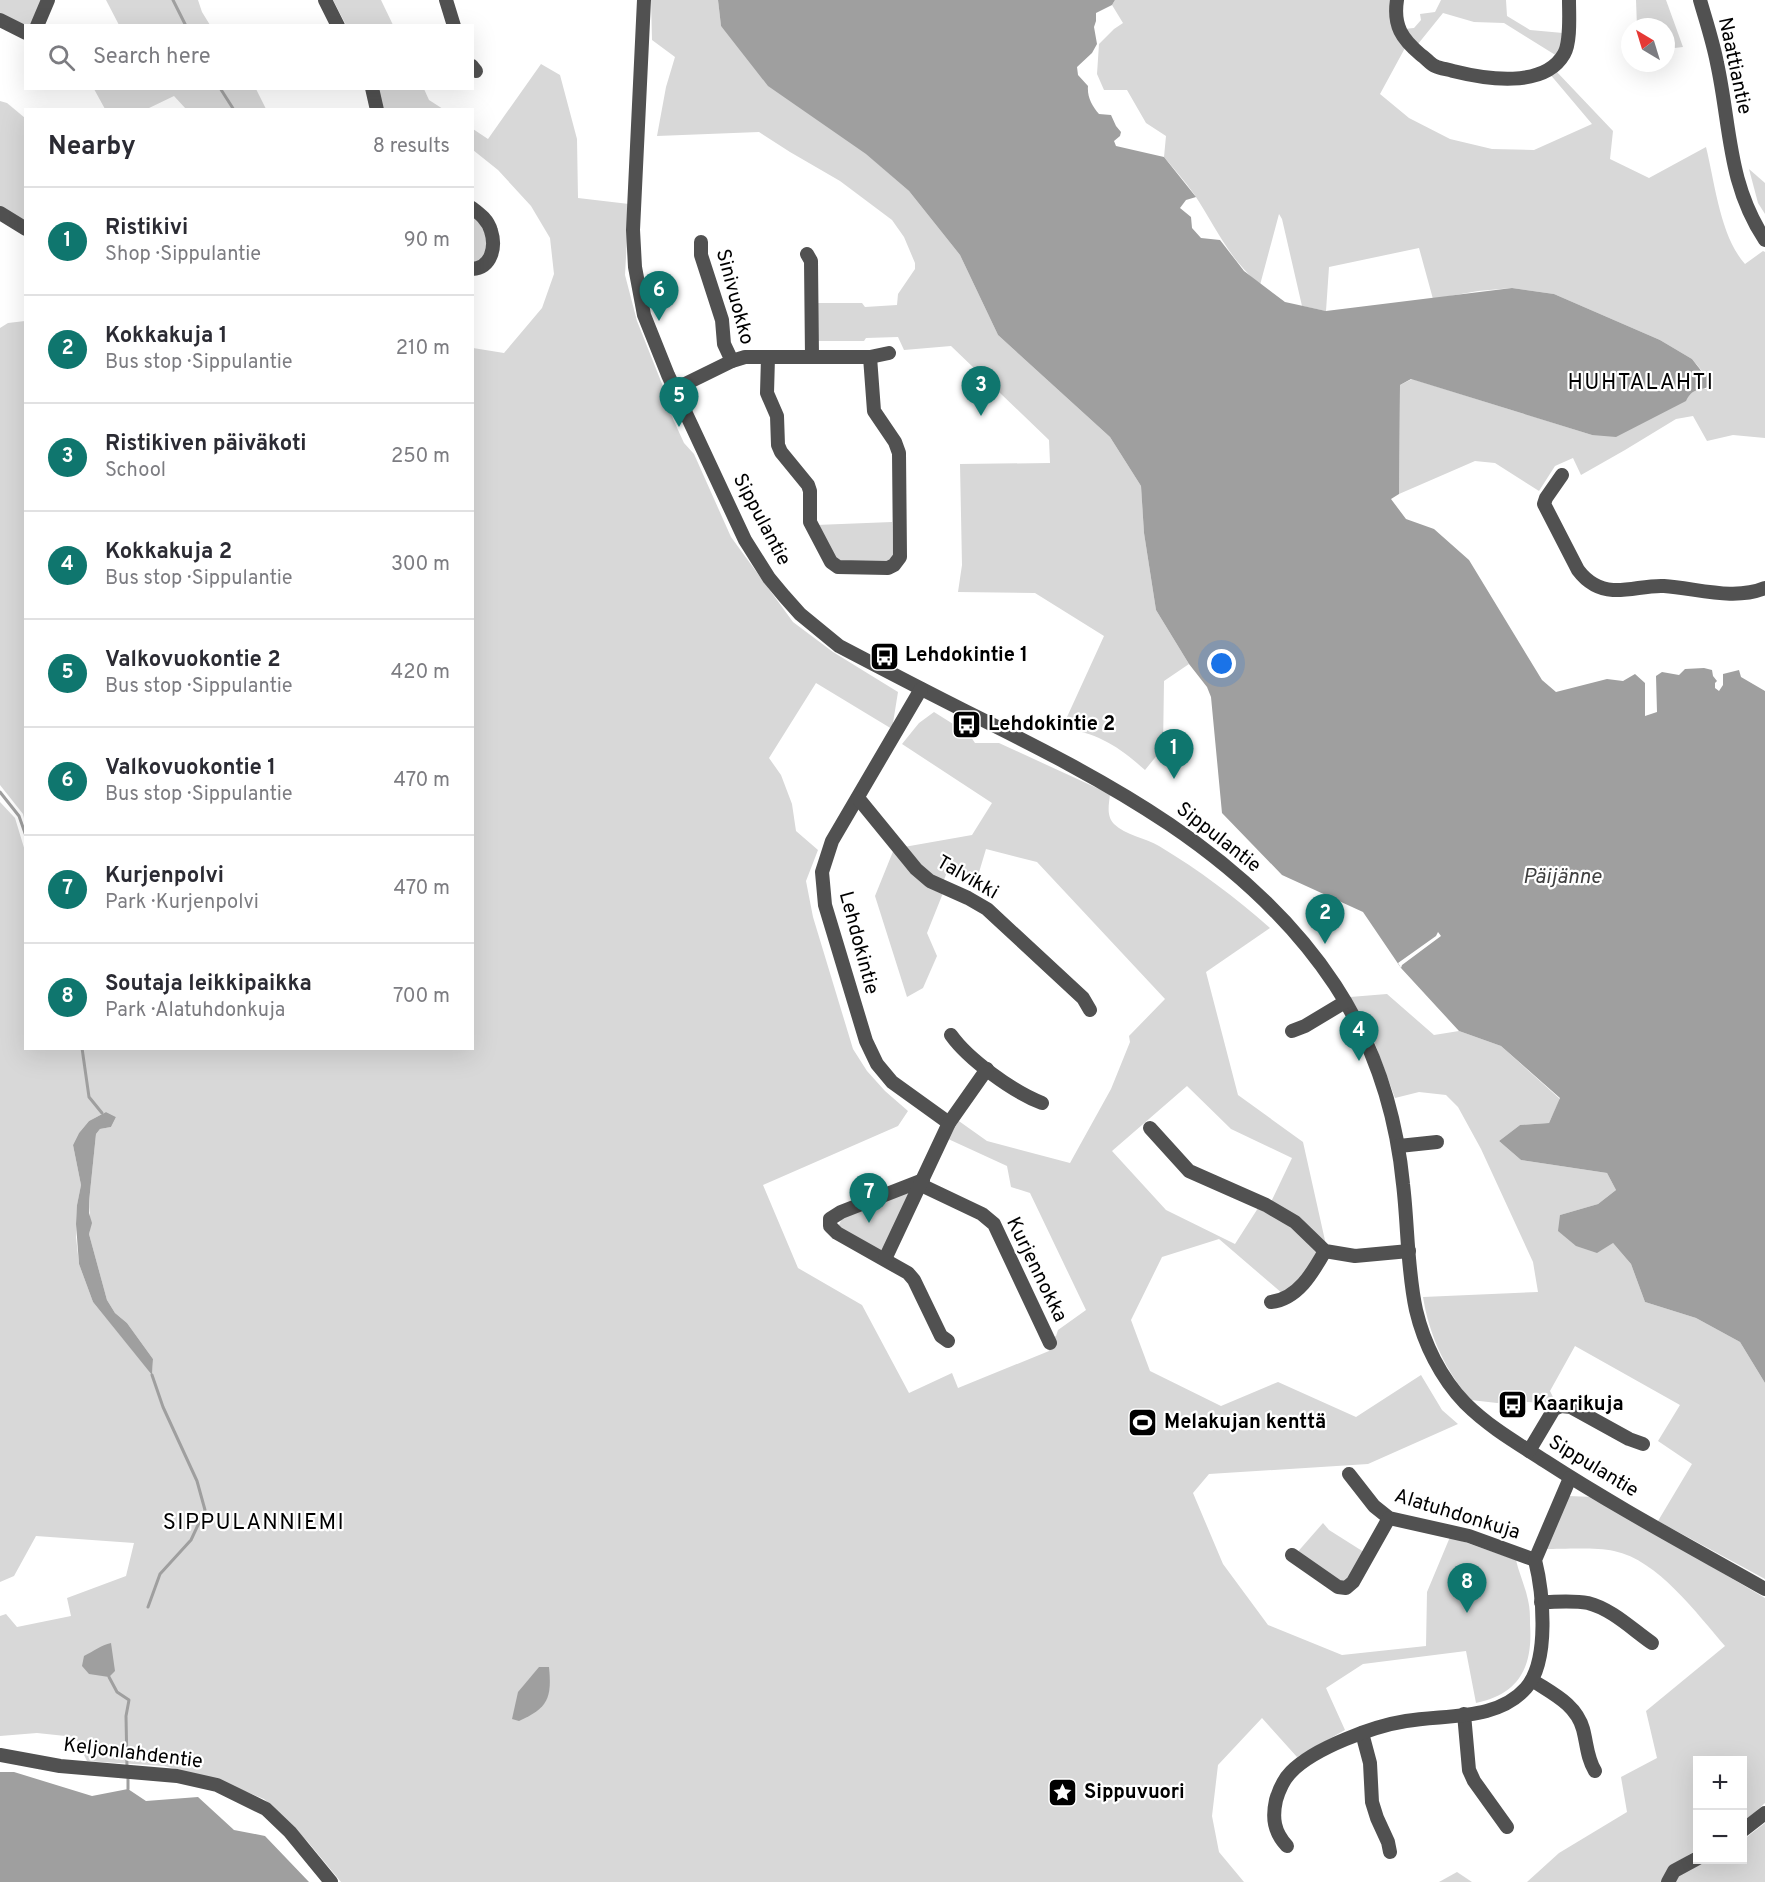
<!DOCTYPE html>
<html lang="en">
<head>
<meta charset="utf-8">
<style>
	body { margin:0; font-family:Overpass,sans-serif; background:#f7f7f7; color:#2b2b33 }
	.controls { position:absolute; right:18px; bottom:18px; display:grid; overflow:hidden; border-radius:0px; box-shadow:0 6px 24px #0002 }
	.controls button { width:54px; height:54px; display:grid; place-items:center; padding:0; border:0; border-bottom:2px solid #e1e1e2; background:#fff; color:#2b2b33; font:30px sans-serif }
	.compass { position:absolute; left:1621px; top:18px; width:54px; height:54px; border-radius:50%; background:#fff; box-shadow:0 6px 24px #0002; rotate:322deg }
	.you { position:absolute; left:1222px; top:664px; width:21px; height:21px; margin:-15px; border:4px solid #fff; border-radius:50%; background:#1a73e8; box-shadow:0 0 0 9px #1a73e833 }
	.badge { display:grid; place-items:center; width:39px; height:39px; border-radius:50%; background:#0f766e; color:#fff; font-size:20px; font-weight:700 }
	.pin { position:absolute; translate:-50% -50px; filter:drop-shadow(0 2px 3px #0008) }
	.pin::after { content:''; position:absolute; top:32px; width:21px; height:18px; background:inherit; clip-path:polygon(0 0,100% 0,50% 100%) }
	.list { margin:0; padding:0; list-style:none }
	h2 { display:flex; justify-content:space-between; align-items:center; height:78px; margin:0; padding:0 24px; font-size:26px }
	h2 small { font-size:20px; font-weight:400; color:#7c7c81 }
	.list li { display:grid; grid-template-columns:39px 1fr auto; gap:18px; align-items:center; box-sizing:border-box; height:108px; padding:0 24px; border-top:2px solid #e1e1e2 }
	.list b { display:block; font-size:22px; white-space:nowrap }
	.list p { margin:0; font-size:20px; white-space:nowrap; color:#7c7c81 }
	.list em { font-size:20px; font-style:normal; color:#7c7c81 }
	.icon { flex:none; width:33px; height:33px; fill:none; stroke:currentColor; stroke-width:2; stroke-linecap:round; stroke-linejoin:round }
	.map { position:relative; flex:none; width:1765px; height:1882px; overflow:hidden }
	.search { position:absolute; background:#fff; box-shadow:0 6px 24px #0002; left:24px; top:24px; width:450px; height:66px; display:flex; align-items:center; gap:15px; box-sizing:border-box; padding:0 21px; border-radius:0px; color:#7c7c81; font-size:22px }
	.panel { position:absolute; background:#fff; box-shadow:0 6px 24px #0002; left:24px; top:108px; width:450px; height:942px; border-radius:0px }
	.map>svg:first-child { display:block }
	.green { fill:#d8d8d8; fill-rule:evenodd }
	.water { fill:#9f9f9f }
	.pier { fill:#fff }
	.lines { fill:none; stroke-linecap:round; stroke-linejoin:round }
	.stream { stroke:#9f9f9f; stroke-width:3 }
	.minor { stroke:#515151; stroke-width:14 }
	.labels { text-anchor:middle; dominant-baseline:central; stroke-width:4.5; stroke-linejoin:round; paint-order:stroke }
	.street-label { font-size:20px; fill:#000; stroke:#fff }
	.poi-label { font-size:20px; font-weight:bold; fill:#000; stroke:#fff; text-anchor:start }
	.water-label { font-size:21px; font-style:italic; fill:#404040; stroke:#fff }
	.quarter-label { font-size:22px; letter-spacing:1.5px; fill:#000; stroke:#fff }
</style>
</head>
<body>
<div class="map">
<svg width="1765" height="1882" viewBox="0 0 1765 1882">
	<rect width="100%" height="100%" fill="#fff"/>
	<g class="green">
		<path d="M0,0h43l-11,25 -6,1 -26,-11z"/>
		<path d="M106,0h92l4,12 8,13h-91z"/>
		<path d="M333,0h48l12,25h-47z"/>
		<path d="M651,0h67l3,26 188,165 51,64 38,80 112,102 31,49 3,47 12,77 33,54 -25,17 -1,67 -18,22c-27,-24 -47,-37 -83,-42l42,-92 -69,-43 -77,-1 4,-27 -2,-101 90,-1 -1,-23 -98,-94 -47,4 -6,-13 -32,1 -2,3h-49v-38h47l3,4 32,-2 1,-11 17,-25v-6l-11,-26 -12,-17 -52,-39 -50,-29 -31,-20 -102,4 9,-49 9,-30 -23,-17z"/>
		<path d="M1115,0h275v19l15,29 -25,46 29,24 41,21 42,10 42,1 58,-26 -43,-51 7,-2 57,60 -3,28 39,19 57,-31c9,36 14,89 39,117l18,-13 2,1v186l-32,-3 -26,6 -14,-25 -17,3 -51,31 -44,25 -8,-17 -18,8 -16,25 -44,-28 -20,-2 -76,33 1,-109 12,-6 180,56 106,-47 8,1 7,-5 -21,-25 -32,-19 -106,-46 -42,-6 -34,3 -45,8 -14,-51 -90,19 -3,44 -24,-5 -20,-87 -3,-5 -19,71c-33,-29 -43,-56 -66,-91 -9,-13 -20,-25 -30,-37l2,-21 -20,-13 -19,-33h-23l-7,-16 2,-30 15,-15 9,-6 -11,-18z"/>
		<path d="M1441,0h65l1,16 23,14 33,3 -3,17 -3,6 -53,-33 -30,-1 -31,-9 -25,31 -14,-15 10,-1 7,-8 -1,-6 15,-2z"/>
		<path d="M1636,0h30l17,47 -17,2v-22h-29z"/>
		<path d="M541,64l19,11 17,64 1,59 51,6 -4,71 12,46 31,78 5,20 11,24 10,11 37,83 62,85 40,30 65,40 -6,37 -76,-46 -47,75 12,17 11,29 4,27 22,19 -12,31 7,36 40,132 14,22 18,20 23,20 -10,15 -135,59 35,83 64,37 47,88 43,-20 6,15 91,-37 -4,-9 11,-6 2,-6 28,-20 -56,-117 -19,-6 -4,-21 -61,-28 10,-19 31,22 83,22 41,-74 19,-47 -1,-6 36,-37 -128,-137 -51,-13 -9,30 -29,-9 -5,12c-17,-8 -27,-21 -39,-35l68,-12 20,-32 -90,-59 17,-21 15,-11 35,22 6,9h24l111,51c-1,11 -4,21 4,30 11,11 32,14 45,22 40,24 76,51 111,82l-64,44 32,123 65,47 23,103 -27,-26 -28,-17 21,-44 -61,-29 -44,-43 -75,65 54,59 69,34 25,-39 32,21 26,27 -17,26 -18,15 -64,-55 -57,18 -31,63 19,51 71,35 57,-24 78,35 65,-42 21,35 16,14 -90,40 -159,10 -16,19 30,71 45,61 74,30 84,-9 1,-54 23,-55 66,23c3,13 9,26 12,40 2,8 2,16 2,24 3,42 -10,70 -54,79l-10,-52 -103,13 -37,24 19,42 -48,27 -35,-39 -44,47 -6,51 7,36 25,30h-903l-33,-40 -44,-43 -47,-19 -53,-14 -77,-5 -12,-24 -38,-4 -37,3v-120l6,-2 11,13 54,-11 -4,-18 59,-22 8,-33 -98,-7 -22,40 -14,6v-780l15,16 10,33 1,197h446l1,-700 31,5 38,-45 12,-34 -4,-36 -19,-32 -33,-36 -25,-20v-21l15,10zM106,1112l10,5 -5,10 -11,2 -4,5 -7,68c0,11 3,21 0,32l18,66 8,13 12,10 26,36 -1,15 -59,-72 -14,-38 -3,-27 1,-32 4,-20 -8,-40 6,-12 10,-12z"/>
		<path d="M94,89h162l10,20h-80l-12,-13 -27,13h-42z"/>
		<path d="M377,89h47l5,11 14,9h-60z"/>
		<path d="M0,101l7,2 18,15v106l-25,-16z"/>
		<path d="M1749,169l16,14v31l-7,-11z"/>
		<path d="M472,213l14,16 1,27 -15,9z"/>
		<path d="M25,321h1l-1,502 -2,-9 -23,-29v-457l8,-5z"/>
		<path d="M892,522l1,33 -4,6 -51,1 -22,-37z"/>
		<path d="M894,849l49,44 -16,40 10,23 -14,32 -16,9 -32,-101z"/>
		<path d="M1387,994l47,41 25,-4 42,15 59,53 -11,24 -29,2 -21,16 22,19 86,13 9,17 -18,14 -38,11 53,28 18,21 14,38 51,16 44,24 25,41v196l-107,-58 34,-57 -34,-23 22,-36 -105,-59 -25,45 5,10 -12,2 -28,-2 -18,2 -26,-3c-25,-28 -42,-65 -48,-103l115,-5 -5,-30 -52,-113 -23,-42 -12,-12 -27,-3 -24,6 -25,-68 -20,-33z"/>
		<path d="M908,1192l2,3 -26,54 -4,2 -39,-21 -2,-5 4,-9z"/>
		<path d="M1568,1496l26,1 171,101v205l-22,20 -1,-63h-44l-1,90 -27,16 -9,16h-134l32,-29 68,-41 -6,-35 36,-19 -11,-47 79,-65c-28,-32 -67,-86 -111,-95 -18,-4 -50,-2 -69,-2z"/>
		<path d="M1323,1523l6,7 38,24 -23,31 -49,-30z"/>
		<path d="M1765,1823v59h-90l4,-7 30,-15h33l1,-20z"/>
		<path d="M1457,1872l15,10h-33z"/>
	</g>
	<g class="water">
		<path d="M718,0h397l-3,5 -16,8v8l-2,6 3,17 -5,9 -15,14 1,8 10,11c-1,11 4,20 11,28l12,1 5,11 5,6 -1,4 -6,5 2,5 48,11 32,40 -10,3 -6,8 11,9 1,11 9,10 19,2 24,31 41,31 41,9 186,-23 42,6 106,46 32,19 11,14 8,5 2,6c-12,9 -19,1 -27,17l-70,36 -24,-2 -181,-56 -11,6 -1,109 -8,5 15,20 28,10 35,31 73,120 14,12 51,-13 16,2 12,-7 10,9v33l12,-4 -1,-36 6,-4 17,3 6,-6 19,-1 8,2 1,6 4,5 -2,2v5l4,3 4,-6v-11l16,-4 2,7 24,14v692l-25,-41 -44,-24 -51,-16 -14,-38 -18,-21 -16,10 -21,-7 -18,-15 2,-16 38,-11 18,-14 -9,-17 -86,-13 -22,-19 21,-16 29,-2 11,-25 -59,-52 -42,-15 -58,-63 -38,-56 -81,-37 -60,-62 -11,-116 -4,-10 -18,-23 -33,-54 -12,-77 -3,-47 -31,-49 -112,-102 -38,-80 -51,-64 -43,-37 -98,-68 -47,-60z"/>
		<path d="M106,1112l10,5 -5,10 -11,2 -4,5 -7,68v11l3,10 -3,11 18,66 8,13 12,10 26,36 -1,16 -59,-73 -14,-38 -3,-40 1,-19 4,-20 -8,-40 6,-12 10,-12z"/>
		<path d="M111,1643l4,28 -6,6 -20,-3 -7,-8 2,-10c10,-5 17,-11 27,-13z"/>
		<path d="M539,1667h10c3,31 -1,41 -30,54l-7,-2 6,-27z"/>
		<path d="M0,1772h14l78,24 36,-7 18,12 52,-4 36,33 31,6 44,46h-309z"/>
	</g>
	<path class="pier" d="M1438,932l3,4 -39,29 -1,3 -3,-5 38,-27z"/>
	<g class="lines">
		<g class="stream">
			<path d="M173,0l13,26"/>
			<path d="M220,88l14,22"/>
			<path d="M0,792l19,24 7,20"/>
			<path d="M82,1048l7,49 13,16"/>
			<path d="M148,1607l12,-33 31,-34 14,-30 -8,-29 -34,-74 -11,-32"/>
			<path d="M109,1677l8,15 12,8 -3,16 1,52"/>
			<path d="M128,1775v14"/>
		</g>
		<g class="minor">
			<path d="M325,0l13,26"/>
			<path d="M446,0l8,26"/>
			<path d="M644,0l-11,230 2,37 9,48 24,60 77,165 24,38 15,18 16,18 39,32c42,22 84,44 126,65 139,69 282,141 370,274 40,61 61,127 68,199 5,41 4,85 13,126 8,34 25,68 49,93 24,24 52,40 80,58 71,46 146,86 220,128"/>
			<path d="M1397,0c-4,26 5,39 24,55 5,3 9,9 14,11 6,3 13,3 18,5 32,8 91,18 111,-17 7,-12 5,-39 5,-54"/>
			<path d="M1700,0c6,21 13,42 17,63 14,64 10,119 48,177"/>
			<path d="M0,20l26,13"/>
			<path d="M37,26l11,-26"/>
			<path d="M472,66l4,5"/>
			<path d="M372,88l5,22"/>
			<path d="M472,208c8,6 16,12 19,23 5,15 1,37 -19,38"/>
			<path d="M0,213l26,16"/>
			<path d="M701,242v13l21,65 2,24 8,17"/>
			<path d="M807,254l4,7 1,96"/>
			<path d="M768,357l-1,36 10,23 1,29 3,7 27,33 2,6v31l21,40 7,5 50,1 6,-3 6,-8 -1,-104 -4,-11 -21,-31 -4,-54"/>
			<path d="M675,389l57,-28 13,-4h125l19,-4"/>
			<path d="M1562,475l-16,23 -2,6 34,66c9,12 20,19 35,20 17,1 34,-5 51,-4 32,2 70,15 101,2"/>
			<path d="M921,689l-89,152 -10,31 3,33 41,136 11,23 15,18 57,41"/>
			<path d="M858,798l58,71 14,12 38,17 19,11 96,89 7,12"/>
			<path d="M1292,1031l13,-5 40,-24"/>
			<path d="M951,1035c17,24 62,57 91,68"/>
			<path d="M1150,1128l39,43 77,34 29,17 30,29 30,5 54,-5"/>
			<path d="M1399,1146l38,-4"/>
			<path d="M923,1180l-82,32 -11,7v7l7,7 71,40 6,7 27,56 7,5"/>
			<path d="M921,1185l61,29 12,10 56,119"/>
			<path d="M885,1259l64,-136 38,-54"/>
			<path d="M1271,1302c27,-3 42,-30 54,-51"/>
			<path d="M1529,1451l25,-42 7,-3 10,1 58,32 14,5"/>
			<path d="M1349,1474l25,32 15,12 80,18 66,24"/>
			<path d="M1292,1555l46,32 8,1 7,-6 36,-64"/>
			<path d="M1541,1602c15,0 32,-2 47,1 24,6 45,27 64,40"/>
			<path d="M1532,1680c21,14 44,24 51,49 4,15 4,29 12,42"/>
			<path d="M1464,1714l5,56 5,11 33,46"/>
			<path d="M1362,1733l8,30 2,39 5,16 11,24 2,10"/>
			<path d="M0,1755l60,11 117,10 40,9 49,24 24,23 41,50"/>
			<path d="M1742,1831l23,-18"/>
			<path d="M1287,1846c-13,-14 -15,-28 -11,-46 3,-10 8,-21 15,-28 23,-24 83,-46 115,-51 40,-7 91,0 120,-33 24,-27 17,-96 9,-128l35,-82"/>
			<path d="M1668,1882l6,-11 24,-13"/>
		</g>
	</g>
	<defs>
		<symbol id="bus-square" viewBox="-11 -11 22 22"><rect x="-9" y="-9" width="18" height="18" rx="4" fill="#000" stroke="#fff"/><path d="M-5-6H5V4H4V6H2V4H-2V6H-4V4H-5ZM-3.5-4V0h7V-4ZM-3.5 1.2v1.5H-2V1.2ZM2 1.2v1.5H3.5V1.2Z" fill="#fff"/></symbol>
		<symbol id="stadium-square" viewBox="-11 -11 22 22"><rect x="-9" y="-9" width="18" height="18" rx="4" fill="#000" stroke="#fff"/><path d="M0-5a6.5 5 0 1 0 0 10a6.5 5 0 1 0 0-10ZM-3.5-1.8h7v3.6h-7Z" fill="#fff"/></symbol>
		<symbol id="sight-square" viewBox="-11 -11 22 22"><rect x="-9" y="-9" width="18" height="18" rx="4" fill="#000" stroke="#fff"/><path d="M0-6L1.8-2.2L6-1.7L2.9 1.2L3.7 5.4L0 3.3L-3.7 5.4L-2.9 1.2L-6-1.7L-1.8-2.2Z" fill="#fff"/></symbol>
	</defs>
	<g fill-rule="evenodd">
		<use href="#bus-square" x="868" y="640" width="33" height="33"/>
		<use href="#bus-square" x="950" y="708" width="33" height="33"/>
		<use href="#bus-square" x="1496" y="1388" width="33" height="33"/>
		<use href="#stadium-square" x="1126" y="1406" width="33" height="33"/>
		<use href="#sight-square" x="1046" y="1776" width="33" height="33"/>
	</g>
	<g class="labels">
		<g class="street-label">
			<text transform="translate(1734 66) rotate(78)">Naattiantie</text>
			<text transform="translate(734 297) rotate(75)">Sinivuokko</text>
			<text transform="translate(761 520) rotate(62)">Sippulantie</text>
			<text transform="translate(1218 838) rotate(38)">Sippulantie</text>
			<text transform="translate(967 878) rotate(30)">Talvikki</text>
			<text transform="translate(858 943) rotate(75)">Lehdokintie</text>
			<text transform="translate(1036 1270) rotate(64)">Kurjennokka</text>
			<text transform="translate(1593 1467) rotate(31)">Sippulantie</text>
			<text transform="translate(1457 1515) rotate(17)">Alatuhdonkuja</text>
			<text transform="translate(133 1754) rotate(7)">Keljonlahdentie</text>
		</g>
		<g class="poi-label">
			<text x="905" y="656">Lehdokintie 1</text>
			<text x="988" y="725">Lehdokintie 2</text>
			<text x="1533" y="1405">Kaarikuja</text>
			<text x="1164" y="1423">Melakujan kenttä</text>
			<text x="1084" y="1793">Sippuvuori</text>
		</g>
		<g class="water-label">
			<text x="1562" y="877">Päijänne</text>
		</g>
		<g class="quarter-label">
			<text x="1641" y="383">HUHTALAHTI</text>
			<text x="254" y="1523">SIPPULANNIEMI</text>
		</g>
	</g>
</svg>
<div class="controls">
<button>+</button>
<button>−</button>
</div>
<svg class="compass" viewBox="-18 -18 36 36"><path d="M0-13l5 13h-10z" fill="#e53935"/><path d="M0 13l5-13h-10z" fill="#7c7c81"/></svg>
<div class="you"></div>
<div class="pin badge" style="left:1174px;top:779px">1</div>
<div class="pin badge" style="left:1325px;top:944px">2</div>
<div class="pin badge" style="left:981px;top:416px">3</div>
<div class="pin badge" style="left:1359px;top:1061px">4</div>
<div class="pin badge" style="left:679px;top:427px">5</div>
<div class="pin badge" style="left:659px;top:321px">6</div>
<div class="pin badge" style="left:869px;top:1223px">7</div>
<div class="pin badge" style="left:1467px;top:1613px">8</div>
<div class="search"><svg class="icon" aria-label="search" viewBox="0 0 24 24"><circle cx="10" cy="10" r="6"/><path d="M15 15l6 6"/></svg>Search here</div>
<section class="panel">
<h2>Nearby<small>8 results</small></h2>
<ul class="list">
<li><span class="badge">1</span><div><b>Ristikivi</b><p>Shop · Sippulantie</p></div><em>90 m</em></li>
<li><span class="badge">2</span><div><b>Kokkakuja 1</b><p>Bus stop · Sippulantie</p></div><em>210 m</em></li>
<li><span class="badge">3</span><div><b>Ristikiven päiväkoti</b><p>School</p></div><em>250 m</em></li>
<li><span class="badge">4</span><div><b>Kokkakuja 2</b><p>Bus stop · Sippulantie</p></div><em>300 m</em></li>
<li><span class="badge">5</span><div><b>Valkovuokontie 2</b><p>Bus stop · Sippulantie</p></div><em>420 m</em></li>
<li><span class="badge">6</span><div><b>Valkovuokontie 1</b><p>Bus stop · Sippulantie</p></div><em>470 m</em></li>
<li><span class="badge">7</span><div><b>Kurjenpolvi</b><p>Park · Kurjenpolvi</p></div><em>470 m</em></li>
<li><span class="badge">8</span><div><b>Soutaja leikkipaikka</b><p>Park · Alatuhdonkuja</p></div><em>700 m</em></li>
</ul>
</section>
</div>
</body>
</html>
